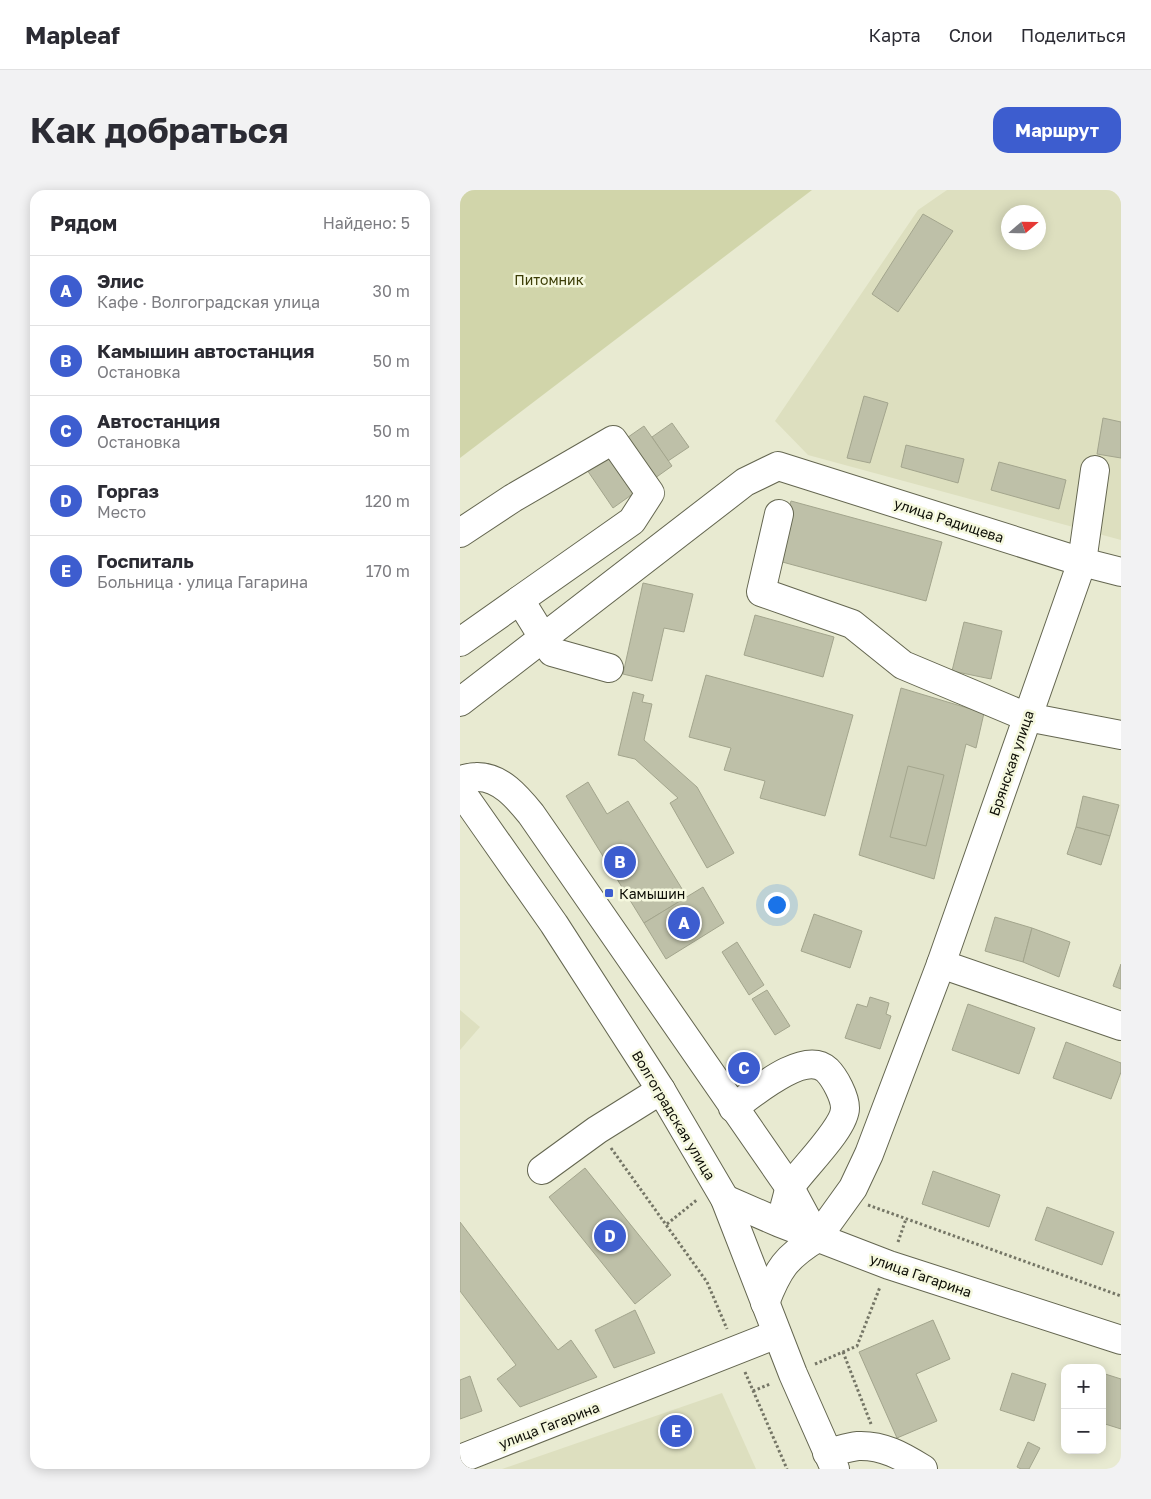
<!DOCTYPE html>
<html lang="ru">
<head>
<meta charset="utf-8">
<style>
	body { margin:0; font-family:"Golos Text",sans-serif; background:#f2f2f3; color:#2b2b33 }
	.controls { position:absolute; right:15px; bottom:15px; display:grid; overflow:hidden; border-radius:10px; box-shadow:0 2px 12px #0003 }
	.controls button { width:45px; height:45px; display:grid; place-items:center; padding:0; border:0; border-bottom:1px solid #e1e1e2; background:#fff; color:#2b2b33; font:25px sans-serif }
	.compass { position:absolute; left:541px; top:15px; width:45px; height:45px; border-radius:50%; background:#fff; box-shadow:0 2px 12px #0003; rotate:70deg }
	.you { position:absolute; left:316px; top:714px; width:18px; height:18px; margin:-12px; border:4px solid #fff; border-radius:50%; background:#1a73e8; box-shadow:0 0 0 8px #1a73e833 }
	.badge { display:grid; place-items:center; width:32px; height:32px; border-radius:50%; background:#3d5dcf; color:#fff; font-size:16px; font-weight:700 }
	.pin { position:absolute; translate:-50% -50%; border:2px solid #fff; box-shadow:0 1px 5px #0006 }
	.list { margin:0; padding:0; list-style:none }
	h2 { display:flex; justify-content:space-between; align-items:center; height:65px; margin:0; padding:0 20px; font-size:21px }
	h2 small { font-size:16px; font-weight:400; color:#7c7c81 }
	.list li { display:grid; grid-template-columns:32px 1fr auto; gap:15px; align-items:center; box-sizing:border-box; height:70px; padding:0 20px; border-top:1px solid #e1e1e2 }
	.list b { display:block; font-size:19px; white-space:nowrap }
	.list p { margin:0; font-size:16px; white-space:nowrap; color:#7c7c81 }
	.list em { font-size:16px; font-style:normal; color:#7c7c81 }
	.map { position:relative; flex:none; width:661px; height:1279px; overflow:hidden; border-radius:15px }
	header { display:flex; align-items:center; gap:30px; box-sizing:border-box; height:70px; padding:0 25px; background:#fff; border-bottom:1px solid #e1e1e2 }
	header strong { font-size:24px }
	nav { display:flex; gap:28px; margin-inline-start:auto; font-size:18px }
	.intro { display:flex; align-items:center; justify-content:space-between; box-sizing:border-box; height:120px; padding:0 30px }
	h1 { margin:0; font-size:35px }
	.button { padding:12px 22px; border-radius:15px; background:#3d5dcf; color:#fff; font-size:18px; font-weight:700 }
	main { display:flex; gap:30px; padding:0 30px }
	aside { flex:1; background:#fff; border-radius:15px; box-shadow:0 2px 12px #0003 }
	.map>svg:first-child { display:block }
	.built { fill:#dddfbf; fill-rule:evenodd }
	.green { fill:#d1d5aa }
	.building { fill:#bec0a8; stroke:#a3a58d }
	.lines { fill:none; stroke-linecap:round; stroke-linejoin:round }
	.minor-casing { stroke:#646650; stroke-width:30 }
	.major-casing { stroke:#646650; stroke-width:30 }
	.path { stroke:#757666; stroke-width:3; stroke-dasharray:2.5 2.5; stroke-linecap:butt }
	.minor { stroke:#fff; stroke-width:28 }
	.major { stroke:#fff; stroke-width:28 }
	.poi-dot { fill:#3d5dcf; stroke:#f5f8de; stroke-width:2 }
	.labels { text-anchor:middle; dominant-baseline:central; stroke-width:5; stroke-linejoin:round; paint-order:stroke }
	.park-label { font-size:14px; fill:#3b3c05; stroke:#f5f8de }
	.street-label { font-size:14px; fill:#0d0e06; stroke:#f5f8de }
	.poi-label { font-size:14px; fill:#0d0e06; stroke:#f5f8de; text-anchor:start }
</style>
</head>
<body>
<header>
<strong>Mapleaf</strong>
<nav><a>Карта</a><a>Слои</a><a>Поделиться</a></nav>
</header>
<div class="intro"><h1>Как добраться</h1><a class="button">Маршрут</a></div>
<main>
<aside>
<h2>Рядом<small>Найдено: 5</small></h2>
<ul class="list">
<li><span class="badge">A</span><div><b>Элис</b><p>Кафе · Волгоградская улица</p></div><em>30 m</em></li>
<li><span class="badge">B</span><div><b>Камышин автостанция</b><p>Остановка</p></div><em>50 m</em></li>
<li><span class="badge">C</span><div><b>Автостанция</b><p>Остановка</p></div><em>50 m</em></li>
<li><span class="badge">D</span><div><b>Горгаз</b><p>Место</p></div><em>120 m</em></li>
<li><span class="badge">E</span><div><b>Госпиталь</b><p>Больница · улица Гагарина</p></div><em>170 m</em></li>
</ul>
</aside>
<div class="map">
<svg width="661" height="1279" viewBox="0 0 661 1279">
	<rect width="100%" height="100%" fill="#e8ead1"/>
	<g class="built">
		<path d="M487,0h174v350l-313,-85 -33,-34 143,-211zM548,22h30v30h-30z"/>
		<path d="M0,820l20,17 -20,23z"/>
		<path d="M262,1203l34,76h-254z"/>
	</g>
	<path class="green" d="M0,0h352l-352,268z"/>
	<g class="building">
		<path d="M463,24l30,17 -55,81 -26,-18z"/>
		<path d="M404,206l24,7 -18,60 -23,-5z"/>
		<path d="M643,228l18,4v36l-24,-4z"/>
		<path d="M212,233l17,24 -21,14 -16,-24z"/>
		<path d="M184,236l28,40 -59,42 -28,-41z"/>
		<path d="M446,255l58,14 -6,24 -57,-16z"/>
		<path d="M539,272l67,18 -7,29 -68,-19z"/>
		<path d="M331,311l151,41 -16,59 -151,-41z"/>
		<path d="M183,393l50,11 -9,38 -20,-4 -12,53 -29,-7z"/>
		<path d="M295,425l79,22 -11,40 -79,-22z"/>
		<path d="M504,432l38,9 -11,48 -39,-8z"/>
		<path d="M246,485l147,40 -28,101 -65,-18 5,-17 -41,-11 7,-22 -42,-11z"/>
		<path d="M441,498l83,25 -8,35 -10,-4 -32,135 -75,-24z"/>
		<path d="M173,502l11,3 -2,7 10,2 -8,36 53,47 37,66 -27,15 -37,-65 8,-5 -43,-39 -17,-4z"/>
		<path d="M448,576l36,9 -18,71 -36,-9z"/>
		<path d="M128,592l19,32 21,-13 59,96 -43,26 -78,-127z"/>
		<path d="M623,606l36,9 -9,31 -34,-9z"/>
		<path d="M616,637l34,9 -9,29 -34,-11z"/>
		<path d="M243,697l21,36 -58,36 -22,-36z"/>
		<path d="M354,724l48,17 -12,37 -49,-17z"/>
		<path d="M535,727l37,11 -9,34 -38,-11z"/>
		<path d="M572,738l38,14 -11,35 -36,-15z"/>
		<path d="M277,752l27,43 -15,10 -27,-43z"/>
		<path d="M661,774v25l-8,-3z"/>
		<path d="M307,800l23,36 -15,9 -23,-36z"/>
		<path d="M410,807l19,6 -3,11 5,2 -11,33 -35,-11 12,-34 10,3z"/>
		<path d="M508,814l67,24 -16,46 -67,-24z"/>
		<path d="M606,852l55,21v9l-10,27 -58,-21z"/>
		<path d="M125,978l86,107 -36,29 -86,-107z"/>
		<path d="M473,981l67,24 -11,32 -67,-23z"/>
		<path d="M587,1017l67,25 -12,33 -67,-25z"/>
		<path d="M0,1032l98,128 13,-10 26,37 -77,30 -23,-28 19,-14 -56,-74z"/>
		<path d="M175,1120l20,43 -41,15 -19,-38z"/>
		<path d="M473,1130l17,39 -34,15 21,47 -40,17 -38,-86z"/>
		<path d="M552,1183l34,11 -12,37 -34,-11z"/>
		<path d="M642,1183l19,6v50l-19,-6z"/>
		<path d="M10,1186l12,35 -22,8v-39z"/>
		<path d="M568,1252l12,6 -11,21h-8l-4,-2z"/>
	</g>
	<g class="lines">
		<defs>
			<g id="minor">
				<path d="M319,324l-18,78 91,32 51,41 124,52 94,18"/>
				<path d="M0,343l53,-35 100,-58 37,53 -18,28 -172,121"/>
				<path d="M60,410l32,52 57,16"/>
				<path d="M0,512l285,-220 33,-16 304,96 39,10"/>
				<path d="M0,590c5,-1 11,-3 16,-3 24,-1 42,21 55,37l259,374 27,50 36,-50 16,-34 72,-190 141,-402 13,-92"/>
				<path d="M481,774l180,62"/>
				<path d="M273,918c20,-14 71,-59 94,-38 8,8 18,27 18,38 0,20 -42,60 -54,78 -3,5 -4,13 -6,19"/>
				<path d="M82,980l55,-40 64,-40"/>
				<path d="M367,1263c10,-2 21,-6 31,-7 25,-1 44,10 65,23"/>
				<path d="M0,1269l317,-125"/>
			</g>
			<g id="major">
				<path d="M0,600l94,134 107,166 64,109 68,175 42,95"/>
				<path d="M265,1009l55,24 109,42 232,75"/>
				<path d="M305,1113c13,-34 21,-46 52,-65"/>
			</g>
		</defs>
		<use href="#minor" class="minor-casing"/>
		<use href="#major" class="major-casing"/>
		<g class="path">
			<path d="M151,958l96,134 20,47"/>
			<path d="M408,1015l253,91"/>
			<path d="M207,1034l31,-25"/>
			<path d="M438,1052l8,-23"/>
			<path d="M383,1162l28,72"/>
			<path d="M355,1174l42,-18 23,-59"/>
			<path d="M285,1182l42,97"/>
			<path d="M293,1201l17,-7"/>
		</g>
		<use href="#minor" class="minor"/>
		<use href="#major" class="major"/>
	</g>
	<rect class="poi-dot" x="144" y="698" width="10" height="10" rx="2.5"/>
	<g class="labels">
		<g class="park-label">
			<text x="89" y="89">Питомник</text>
		</g>
		<g class="street-label">
			<text transform="translate(489 330) rotate(18)">улица Радищева</text>
			<text transform="translate(551 573) rotate(-71)">Брянская улица</text>
			<text transform="translate(214 925) rotate(59)">Волгоградская улица</text>
			<text transform="translate(461 1085) rotate(19)">улица Гагарина</text>
			<text transform="translate(89 1235) rotate(-21)">улица Гагарина</text>
		</g>
		<g class="poi-label">
			<text x="159" y="703">Камышин</text>
		</g>
	</g>
</svg>
<div class="controls">
<button>+</button>
<button>−</button>
</div>
<svg class="compass" viewBox="-18 -18 36 36"><path d="M0-13l5 13h-10z" fill="#e53935"/><path d="M0 13l5-13h-10z" fill="#7c7c81"/></svg>
<div class="you"></div>
<div class="pin badge" style="left:224px;top:733px">A</div>
<div class="pin badge" style="left:160px;top:672px">B</div>
<div class="pin badge" style="left:284px;top:878px">C</div>
<div class="pin badge" style="left:150px;top:1046px">D</div>
<div class="pin badge" style="left:216px;top:1241px">E</div>
</div>
</main>
</body>
</html>
